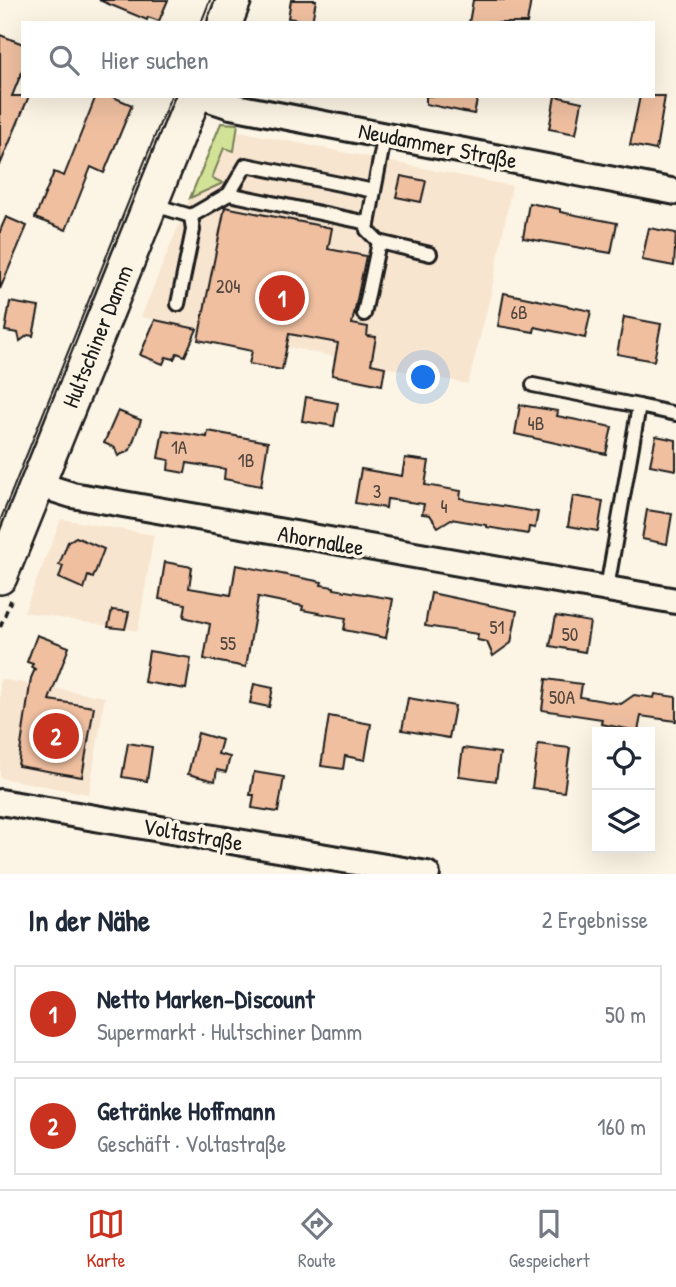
<!DOCTYPE html>
<html lang="de">
<head>
<meta charset="utf-8">
<style>
	body { margin:0; font-family:"Patrick Hand",sans-serif; background:#f6f6f7; color:#1f2937 }
	.controls { position:absolute; right:21px; bottom:21px; display:grid; overflow:hidden; border-radius:0px; box-shadow:0 7px 28px #0002 }
	.controls button { width:63px; height:63px; display:grid; place-items:center; padding:0; border:0; border-bottom:2px solid #e0e1e3; background:#fff; color:#1f2937; font:35px sans-serif }
	.you { position:absolute; left:424px; top:378px; width:24px; height:24px; margin:-18px; border:5px solid #fff; border-radius:50%; background:#1a73e8; box-shadow:0 0 0 10px #1a73e833 }
	.badge { display:grid; place-items:center; width:46px; height:46px; border-radius:50%; background:#c8321e; color:#fff; font-size:23px; font-weight:700 }
	.pin { position:absolute; translate:-50% -50%; border:4px solid #fff; box-shadow:0 2px 7px #0006 }
	.list { margin:0; padding:0; list-style:none }
	h2 { display:flex; justify-content:space-between; align-items:center; height:91px; margin:0; padding:0 28px; font-size:30px }
	h2 small { font-size:23px; font-weight:400; color:#747a83 }
	.list li { display:grid; grid-template-columns:46px 1fr auto; gap:21px; align-items:center; box-sizing:border-box; height:98px; margin:0 14px 14px; padding:0 14px; border:2px solid #e0e1e3; border-radius:0px }
	.list b { display:block; font-size:26px; white-space:nowrap }
	.list p { margin:0; font-size:23px; white-space:nowrap; color:#747a83 }
	.list em { font-size:23px; font-style:normal; color:#747a83 }
	.icon { flex:none; width:38px; height:38px; fill:none; stroke:currentColor; stroke-width:2; stroke-linecap:round; stroke-linejoin:round }
	.map { position:relative; flex:none; width:676px; height:874px; overflow:hidden }
	.search { position:absolute; background:#fff; box-shadow:0 7px 28px #0002; left:21px; right:21px; top:21px; height:77px; display:flex; align-items:center; gap:18px; box-sizing:border-box; padding:0 24px; border-radius:0px; color:#747a83; font-size:26px }
	.sheet { height:315px; background:#fff }
	nav { display:flex; justify-content:space-around; align-items:center; box-sizing:border-box; height:98px; border-top:2px solid #e0e1e3; background:#fff; font-size:19px; color:#747a83 }
	nav a { display:grid; justify-items:center; gap:4px }
	nav .on { color:#c8321e }
	.map>svg:first-child { display:block }
	.built { fill:#f8e5d0 }
	.green { fill:#d2e296; stroke:#777f59; stroke-width:2 }
	.building { fill:#efbfa0; stroke:#1c1c1c; stroke-width:2 }
	.lines { fill:none; stroke-linecap:round; stroke-linejoin:round }
	.service-casing { stroke:#1c1c1c; stroke-width:18 }
	.minor-casing { stroke:#1c1c1c; stroke-width:30 }
	.secondary-casing { stroke:#1c1c1c; stroke-width:38 }
	.path { stroke:#1c1c1c; stroke-width:3.5; stroke-dasharray:7 5; stroke-linecap:butt }
	.service { stroke:#fcf5e5; stroke-width:12 }
	.minor { stroke:#fcf5e5; stroke-width:24 }
	.secondary { stroke:#fcf5e5; stroke-width:33 }
	.tram { stroke:#1c1c1c; stroke-width:2 }
	.labels { text-anchor:middle; dominant-baseline:central; stroke-width:7; stroke-linejoin:round; paint-order:stroke }
	.number-label { font-size:19px; fill:#51453d }
	.street-label { font-size:23px; fill:#1c1c1c; stroke:#fcf5e5 }
</style>
</head>
<body>
<div class="map">
<svg width="676" height="874" viewBox="0 0 676 874">
	<rect width="100%" height="100%" fill="#fcf5e5"/>
	<filter id="ink" filterUnits="userSpaceOnUse"><feTurbulence type="fractalNoise" baseFrequency=".0143" numOctaves="2"/><feDisplacementMap in="SourceGraphic" scale="14" xChannelSelector="R" yChannelSelector="G"/><feConvolveMatrix kernelMatrix="1 2 1 2 8 2 1 2 1" color-interpolation-filters="sRGB"/></filter>
	<g filter="url(#ink)">
		<g class="built">
			<path d="M219,127l293,59 -21,108 -23,90 -327,-67z"/>
			<path d="M61,519l93,16 -16,96 -114,-19z"/>
			<path d="M0,679l105,18 -16,97 -89,-16z"/>
		</g>
		<path class="green" d="M221,123l17,1 -4,27 -10,-3 -12,30 11,5 -33,15z"/>
		<g class="building">
			<path d="M99,0h69l-9,21 -11,-4 -1,3z"/>
			<path d="M291,0h25l-4,22 -24,-4z"/>
			<path d="M473,0h58l-4,23h-58z"/>
			<path d="M0,35l23,9v25l-11,27h17l-29,69z"/>
			<path d="M96,96h15l21,9 -28,68 -13,-6 -25,63 -31,-12 19,-46 10,4z"/>
			<path d="M426,96h52l-4,18 -48,-10z"/>
			<path d="M555,96l27,6 -6,32 -27,-5z"/>
			<path d="M640,96h25l-9,54 -26,-5z"/>
			<path d="M401,176l25,5 -5,21 -25,-5z"/>
			<path d="M529,203l31,6v3l57,11 -6,30 -88,-15z"/>
			<path d="M225,207l107,21 -4,21 38,7 -14,68 16,3 -1,9 9,1 -5,27 14,3 -3,18 -50,-10 6,-32 -49,-9 -7,36 -33,-6 3,-13 -54,-11z"/>
			<path d="M6,217l21,9 -27,63v-58z"/>
			<path d="M649,228l27,5 -2,33 -32,-6z"/>
			<path d="M504,293l87,18 -6,27 -50,-11 -1,5 -36,-6z"/>
			<path d="M10,302l29,5 -6,29 -5,-1 -8,6 -2,-8 -13,-2z"/>
			<path d="M624,317l37,7 -7,37 -37,-7z"/>
			<path d="M155,320l42,9 -12,27 -8,-3 -3,6 -8,-2 -3,7 -23,-9z"/>
			<path d="M306,397l32,6 -4,23 -32,-5z"/>
			<path d="M520,405l38,6 -1,5 55,11 -6,27 -91,-20z"/>
			<path d="M118,411l23,9 -11,30 -12,6 -3,-8 -11,-5z"/>
			<path d="M163,430l44,7 1,-6 60,11 -7,44 -37,-7 1,-10 -38,-6 -2,10 -17,-3 1,-10 -11,-2z"/>
			<path d="M656,436l20,4v30l-26,-5z"/>
			<path d="M405,458l24,3 -4,24 36,6 -1,7 5,1v1l73,12 -3,16 -6,-1 -1,7 -42,-7v-2l-35,-6 -13,8 -8,-12 -8,-1 2,-10 -37,-5 -1,9 -31,-5 6,-34 41,7z"/>
			<path d="M573,496l30,5 -5,30 -30,-5z"/>
			<path d="M647,510l25,4 -5,30 -25,-5z"/>
			<path d="M76,537l28,12 -11,29 -5,-2 -4,13 -25,-11 4,-12 -4,-1 9,-23z"/>
			<path d="M165,562l27,5 -3,21 42,7 5,-30 86,17 -1,3 13,2v2l59,10 -7,39 -42,-8 2,-12 -44,-8 1,-4 -45,-9 -12,70 -42,-8 6,-35 -26,-7 2,-13 -27,-5z"/>
			<path d="M431,593l86,18 -6,32 -18,13 -6,-14 -10,-2 1,-6 -53,-8z"/>
			<path d="M112,610l17,2 -4,17 -17,-2z"/>
			<path d="M556,616l34,6 -5,30 -35,-6z"/>
			<path d="M37,635l32,12 -20,53 45,7 -12,70 -64,-11 13,-88 4,-9 -4,-2 2,-3 -6,-2z"/>
			<path d="M149,651l42,7 -5,31 -42,-7z"/>
			<path d="M546,679l36,5 -2,13 41,7 13,-9 20,3 1,-4 21,3v24l-35,-5 -3,15 -37,-7 1,-5 -60,-9z"/>
			<path d="M254,684l19,4 -4,19 -19,-4z"/>
			<path d="M408,698l47,8 -6,32 -47,-8z"/>
			<path d="M329,716l42,8 -6,36 -20,-4 -2,13 -22,-3z"/>
			<path d="M198,733l24,7 -4,14 12,3 -4,15 -9,-2 -2,11 -27,-7z"/>
			<path d="M128,743l24,4 -5,34 -25,-4z"/>
			<path d="M538,744l32,4 -6,44 -32,-4z"/>
			<path d="M463,748l37,5 -4,28 -37,-5z"/>
			<path d="M254,772l30,5 -6,35 -26,-4 2,-13h-4z"/>
		</g>
		<g class="lines">
			<defs>
				<g id="service">
					<path d="M374,191l-7,39 12,12 51,12"/>
					<path d="M229,194l139,29"/>
					<path d="M151,204l40,12 38,-22 17,-29 128,26 11,-57"/>
					<path d="M178,304l15,-74 -2,-14"/>
					<path d="M364,314l15,-72"/>
					<path d="M533,385l106,21"/>
					<path d="M607,588l32,-182 37,8"/>
				</g>
				<g id="minor">
					<path d="M201,96l30,10 445,86"/>
					<path d="M37,484l35,11 604,106"/>
					<path d="M0,802l427,72"/>
				</g>
				<g id="secondary">
					<path d="M225,23l9,-23"/>
					<path d="M0,577l194,-481"/>
				</g>
			</defs>
			<use href="#service" class="service-casing"/>
			<use href="#minor" class="minor-casing"/>
			<use href="#secondary" class="secondary-casing"/>
			<path class="path" d="M0,627l11,-27"/>
			<use href="#service" class="service"/>
			<use href="#minor" class="minor"/>
			<use href="#secondary" class="secondary"/>
			<g class="tram">
				<path d="M201,23l9,-23"/>
				<path d="M0,521l171,-425"/>
			</g>
		</g>
	</g>
	<g class="labels">
		<g class="number-label">
			<text x="228" y="286">204</text>
			<text x="519" y="312">6B</text>
			<text x="536" y="423">4B</text>
			<text x="179" y="447">1A</text>
			<text x="246" y="460">1B</text>
			<text x="377" y="491">3</text>
			<text x="444" y="506">4</text>
			<text x="497" y="627">51</text>
			<text x="570" y="634">50</text>
			<text x="228" y="643">55</text>
			<text x="562" y="697">50A</text>
		</g>
		<g class="street-label">
			<text transform="translate(438 145) rotate(11)">Neudammer Straße</text>
			<text transform="translate(97 336) rotate(-68)">Hultschiner Damm</text>
			<text transform="translate(321 540) rotate(10)">Ahornallee</text>
			<text transform="translate(193 834) rotate(10)">Voltastraße</text>
		</g>
	</g>
</svg>
<div class="controls">
<button><svg class="icon" aria-label="locate" viewBox="0 0 24 24"><circle cx="12" cy="12" r="6"/><path d="M12 2v4M12 18v4M2 12h4M18 12h4"/></svg></button>
<button><svg class="icon" aria-label="layers" viewBox="0 0 24 24"><path d="M12 4l9 5-9 5-9-5zM3 14l9 5 9-5"/></svg></button>
</div>
<div class="you"></div>
<div class="pin badge" style="left:282px;top:298px">1</div>
<div class="pin badge" style="left:56px;top:736px">2</div>
<div class="search"><svg class="icon" aria-label="search" viewBox="0 0 24 24"><circle cx="10" cy="10" r="6"/><path d="M15 15l6 6"/></svg>Hier suchen</div>
</div>
<section class="sheet">
<h2>In der Nähe<small>2 Ergebnisse</small></h2>
<ul class="list">
<li><span class="badge">1</span><div><b>Netto Marken-Discount</b><p>Supermarkt · Hultschiner Damm</p></div><em>50 m</em></li>
<li><span class="badge">2</span><div><b>Getränke Hoffmann</b><p>Geschäft · Voltastraße</p></div><em>160 m</em></li>
</ul>
</section>
<nav>
<a class="on"><svg class="icon" aria-label="map" viewBox="0 0 24 24"><path d="M3 6l6-2 6 2 6-2v14l-6 2-6-2-6 2zM9 4v14M15 6v14"/></svg>Karte</a>
<a><svg class="icon" aria-label="directions" viewBox="0 0 24 24"><path d="M12 3l9 9-9 9-9-9zM9 14v-3h6M13 9l2 2-2 2"/></svg>Route</a>
<a><svg class="icon" aria-label="saved" viewBox="0 0 24 24"><path d="M7 4h10v16l-5-4-5 4z"/></svg>Gespeichert</a>
</nav>
</body>
</html>
